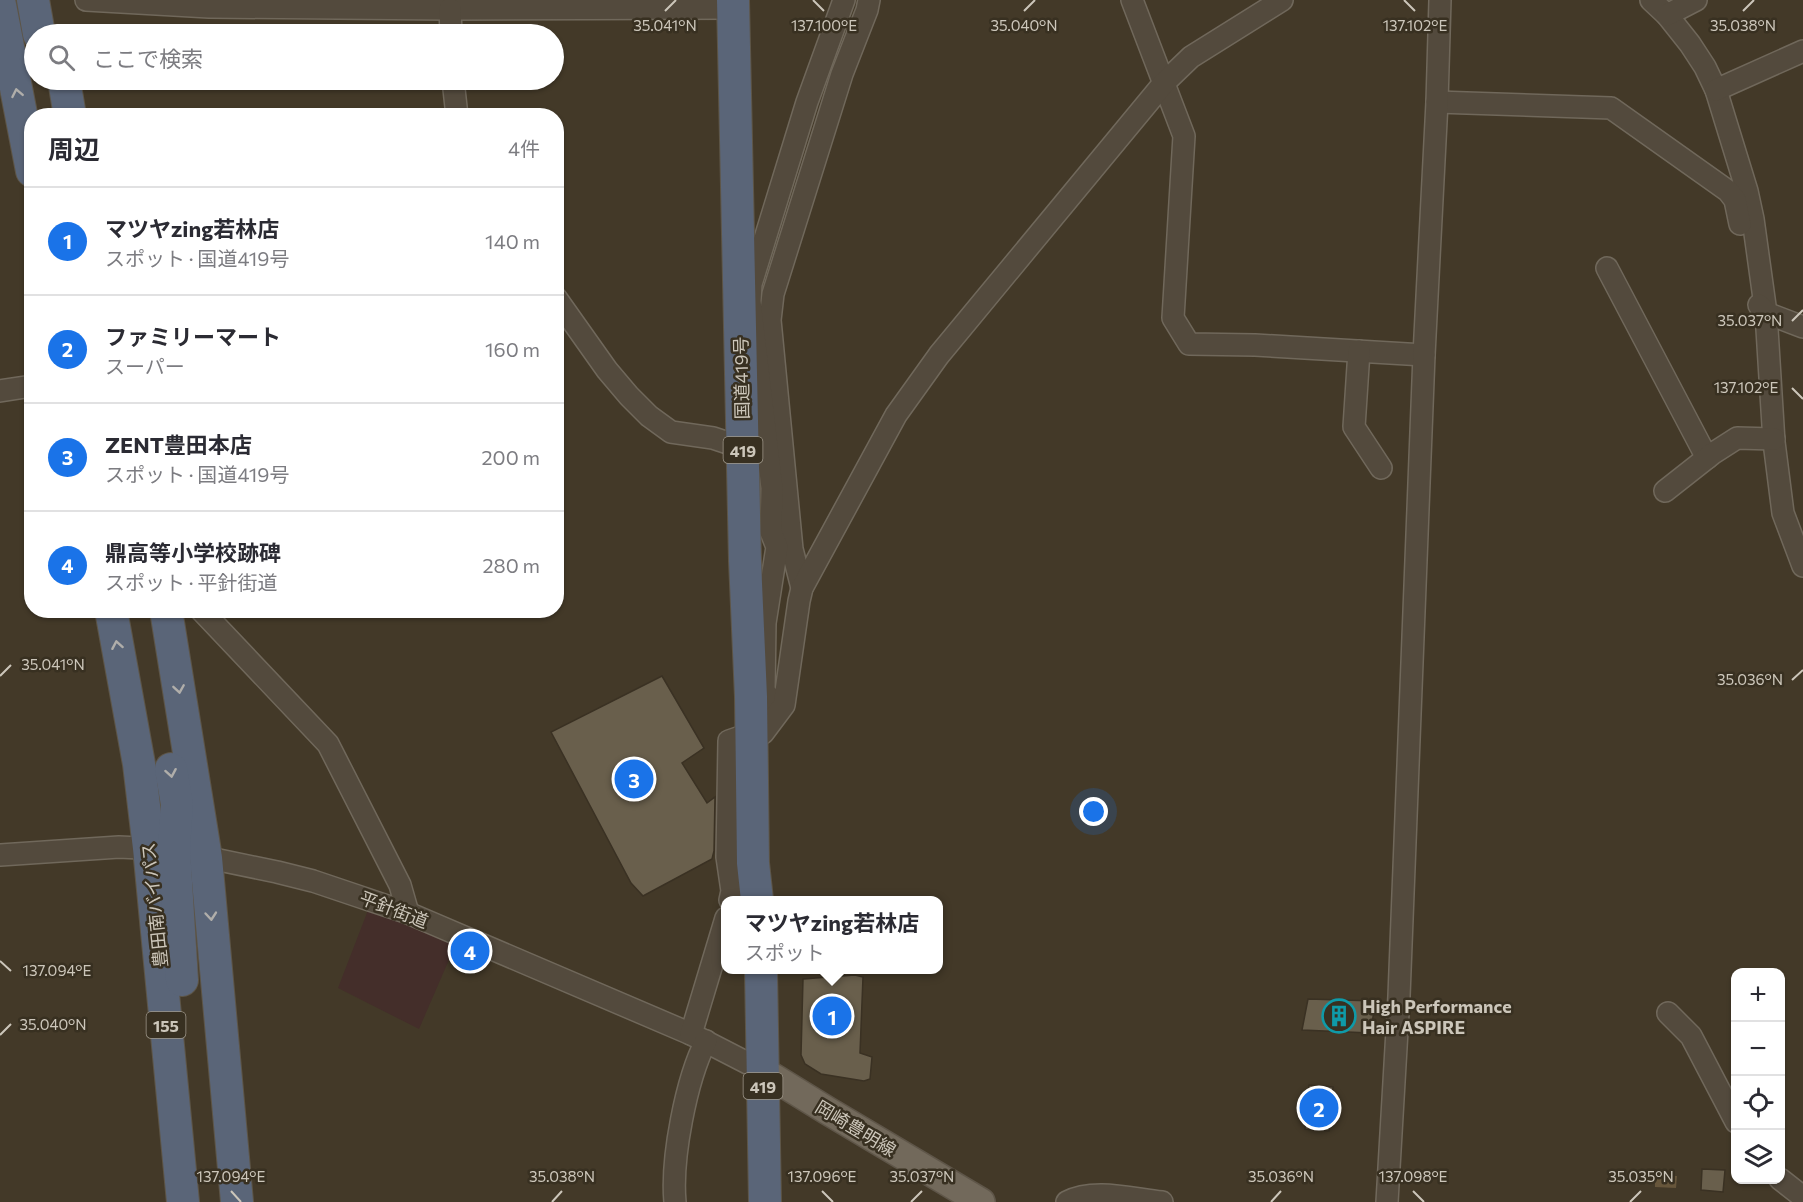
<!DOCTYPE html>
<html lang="ja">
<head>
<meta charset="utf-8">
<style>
	body { margin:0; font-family:Commissioner,"Noto Sans JP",sans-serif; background:#f2f2f3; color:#2b2b33 }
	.controls { position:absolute; right:18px; bottom:18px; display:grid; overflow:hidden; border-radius:12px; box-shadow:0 2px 4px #0004 }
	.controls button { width:54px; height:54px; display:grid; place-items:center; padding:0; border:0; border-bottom:2px solid #e1e1e2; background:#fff; color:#2b2b33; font:30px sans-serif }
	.you { position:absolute; left:1094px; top:812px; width:21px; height:21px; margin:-15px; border:4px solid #fff; border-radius:50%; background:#1a73e8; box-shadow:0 0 0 9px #1a73e833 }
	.badge { display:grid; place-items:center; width:39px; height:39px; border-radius:50%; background:#1a73e8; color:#fff; font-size:20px; font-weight:700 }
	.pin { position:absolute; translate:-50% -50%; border:3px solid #fff; box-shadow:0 2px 6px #0006 }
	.popup { position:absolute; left:721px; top:896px; width:222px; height:78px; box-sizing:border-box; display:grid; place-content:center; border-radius:12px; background:#fff; filter:drop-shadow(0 2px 4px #0005); font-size:20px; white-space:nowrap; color:#7c7c81 }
	.popup b { font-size:22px; color:#2b2b33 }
	.popup::after { content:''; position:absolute; left:50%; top:100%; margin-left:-12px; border:12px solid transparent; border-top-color:#fff }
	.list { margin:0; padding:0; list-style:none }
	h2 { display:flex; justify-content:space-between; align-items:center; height:78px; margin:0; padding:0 24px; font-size:26px }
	h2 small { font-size:20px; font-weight:400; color:#7c7c81 }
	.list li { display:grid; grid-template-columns:39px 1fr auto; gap:18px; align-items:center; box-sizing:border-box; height:108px; padding:0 24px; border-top:2px solid #e1e1e2 }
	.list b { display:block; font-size:22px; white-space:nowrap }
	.list p { margin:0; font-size:20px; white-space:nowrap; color:#7c7c81 }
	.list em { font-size:20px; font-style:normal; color:#7c7c81 }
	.icon { flex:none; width:33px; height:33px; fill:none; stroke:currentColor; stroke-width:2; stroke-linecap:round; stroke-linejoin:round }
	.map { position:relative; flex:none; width:1803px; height:1202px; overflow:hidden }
	.search { position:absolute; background:#fff; box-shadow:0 2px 4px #0004; left:24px; top:24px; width:540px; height:66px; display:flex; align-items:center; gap:15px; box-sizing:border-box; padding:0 21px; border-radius:33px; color:#7c7c81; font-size:22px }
	.panel { position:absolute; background:#fff; box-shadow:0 2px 4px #0004; left:24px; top:108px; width:540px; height:510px; border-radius:24px }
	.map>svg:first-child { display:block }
	.green { fill:#442e2a }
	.water { fill:#67563b }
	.building { fill:#695f4c; stroke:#3a3123; stroke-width:1.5 }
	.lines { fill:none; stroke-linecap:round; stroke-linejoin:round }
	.minor-casing { stroke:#70685b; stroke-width:24 }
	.major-casing { stroke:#5f5649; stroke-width:30 }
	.highway-casing { stroke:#5d5547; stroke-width:34 }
	.minor { stroke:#534a3d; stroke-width:21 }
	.major { stroke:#72695b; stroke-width:27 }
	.highway { stroke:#5a6578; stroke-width:32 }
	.oneway { stroke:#b0aeaa }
	.ticks { fill:none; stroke:#ccc6ba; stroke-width:2 }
	.labels { text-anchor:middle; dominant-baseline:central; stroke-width:5; stroke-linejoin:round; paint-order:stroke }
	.shield { fill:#383021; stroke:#a0998c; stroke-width:1.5 }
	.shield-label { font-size:16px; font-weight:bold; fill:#ccc6ba }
	.street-label { font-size:18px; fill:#ccc6ba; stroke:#383021 }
	.poi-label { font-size:18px; font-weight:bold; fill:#ccc6ba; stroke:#383021; text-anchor:start }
	.ticks-label { font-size:15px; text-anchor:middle; fill:#ccc6ba; stroke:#383021; stroke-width:5; stroke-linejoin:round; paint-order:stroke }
</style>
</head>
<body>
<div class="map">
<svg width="1803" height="1202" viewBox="0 0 1803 1202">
	<rect width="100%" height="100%" fill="#433928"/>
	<path class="green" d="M370,905l88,34 -39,90 -81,-41z"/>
	<path class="water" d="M1655,1175l22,1 -1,12 -21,-1z"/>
	<g class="building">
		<path d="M662,676l42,72 -22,15 25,40 8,-6 -1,54 -2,8 -69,37 -12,-13 -80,-151z"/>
		<path d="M855,975l8,2 -3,76 12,4 -2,22 -6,2 -43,-7 -16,-10 -4,-9 2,-76z"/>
		<path d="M1308,999l68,2 -6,32 -68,-3z"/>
		<path d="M1309,1085l24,2 -4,44 -24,-2z"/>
		<path d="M1702,1169l23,1 -2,22 -22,-2z"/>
	</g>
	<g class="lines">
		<defs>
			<g id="minor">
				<path d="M86,0l123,7 241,2 283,-1"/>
				<path d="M1132,0l52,136 -11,182 16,26 66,1 169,10"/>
				<path d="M1651,0l16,15 23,29 15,23 11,23 31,101 6,28 13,94 8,129 9,71 20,53"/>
				<path d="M450,9l1,25"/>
				<path d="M1667,15l29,-15"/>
				<path d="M453,80l4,36"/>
				<path d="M1716,90l87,-39"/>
				<path d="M1437,102l174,6 117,83 7,9 5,24"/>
				<path d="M1607,268l100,190"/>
				<path d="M556,298l51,72 22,26 20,20 22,16 42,6 30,10"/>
				<path d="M1759,305l7,8 37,14"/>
				<path d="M1359,351l-5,76 27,41"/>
				<path d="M0,391l32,-5"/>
				<path d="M1665,491l47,-37 25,-16 37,1"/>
				<path d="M802,588l-10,-39 -22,-229 3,-26 69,-220 25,-64 2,-10"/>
				<path d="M201,610l127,134 72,141 8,28"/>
				<path d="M779,710l-15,-19 1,-68 12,-76 -6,-15 1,-44 -22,-187 1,-17 56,-182 37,-102"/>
				<path d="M0,855l119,-8 42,2"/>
				<path d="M195,855l82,17 36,9 95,32 283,121 72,37"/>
				<path d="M730,900l2,-9 -5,-34 2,-116 23,-8h11l21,-28 15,-104 3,-13 94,-173 43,-60 225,-272 27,-26 91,-57"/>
				<path d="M1668,1013l23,23 45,86"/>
				<path d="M691,1034l35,-116"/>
				<path d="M1780,1179l23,18"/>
				<path d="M675,1202c-4,-43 11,-122 31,-161"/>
				<path d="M1067,1202c27,-14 65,-3 95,0"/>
				<path d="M1387,1202l12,-206 25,-641 13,-253 3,-102"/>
			</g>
			<path id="major" d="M763,1071l65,40 153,91"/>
			<g id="highway">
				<path d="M33,0l6,34"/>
				<path d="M733,0l12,561 6,136 2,166 4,37"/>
				<path d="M0,5l32,166"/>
				<path d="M64,80l6,36"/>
				<path d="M111,610l28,154 10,84 34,354"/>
				<path d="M166,610l40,248 31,344"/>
				<path d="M171,769l6,35 -3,45 8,131"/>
				<path d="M761,970l4,232"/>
			</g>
		</defs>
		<use href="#minor" class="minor-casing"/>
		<use href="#major" class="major-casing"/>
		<use href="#highway" class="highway-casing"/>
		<use href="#minor" class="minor"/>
		<use href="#major" class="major"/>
		<use href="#highway" class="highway"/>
	</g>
	<defs><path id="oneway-chevron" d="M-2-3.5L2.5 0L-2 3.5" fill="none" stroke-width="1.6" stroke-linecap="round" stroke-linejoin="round" transform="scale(1.5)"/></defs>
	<g class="oneway">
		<use href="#oneway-chevron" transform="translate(17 93) rotate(-101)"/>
		<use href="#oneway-chevron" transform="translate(117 645) rotate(-100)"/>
		<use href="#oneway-chevron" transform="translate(179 689) rotate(81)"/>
		<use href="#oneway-chevron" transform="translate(171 773) rotate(80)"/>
		<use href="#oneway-chevron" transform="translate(211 916) rotate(85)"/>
	</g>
	<path class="ticks" d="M813,0l11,11M1404,0l11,11M665,11l11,-11M1024,11l11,-11M1743,11l11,-11M1792,321l11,-11M1792,388l11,11M0,676l11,-11M1792,680l11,-10M0,961l11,10M0,1035l11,-11M231,1191l10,11M822,1191l11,11M1413,1191l11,11M552,1202l10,-11M911,1202l11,-11M1271,1202l10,-11M1630,1202l11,-11"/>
	<defs>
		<symbol id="building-ring" viewBox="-11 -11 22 22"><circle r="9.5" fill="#383021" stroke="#0f9aa8" stroke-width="1.5"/><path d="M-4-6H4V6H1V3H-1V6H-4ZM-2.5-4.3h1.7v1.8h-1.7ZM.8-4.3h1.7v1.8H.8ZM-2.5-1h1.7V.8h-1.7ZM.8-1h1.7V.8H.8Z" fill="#0f9aa8"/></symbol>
	</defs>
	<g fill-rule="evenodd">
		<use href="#building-ring" x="1320" y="997" width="38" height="38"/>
	</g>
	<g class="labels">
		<g class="shield">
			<rect x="723.5" y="437" width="39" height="26" rx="4.5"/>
			<rect x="146.5" y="1012" width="39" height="26" rx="4.5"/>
			<rect x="743.5" y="1073" width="39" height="26" rx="4.5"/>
		</g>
		<g class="shield-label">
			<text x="743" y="450">419</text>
			<text x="166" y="1025">155</text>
			<text x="763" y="1086">419</text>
		</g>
		<g class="street-label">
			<text transform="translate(741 378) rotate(-91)">国道419号</text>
			<text transform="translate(154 905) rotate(-96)">豊田南バイパス</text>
			<text transform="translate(394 909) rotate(21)">平針街道</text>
			<text transform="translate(856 1128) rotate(31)">岡崎豊明線</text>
		</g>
		<g class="poi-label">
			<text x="1362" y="1006">High Performance<tspan x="1362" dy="21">Hair ASPIRE</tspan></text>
		</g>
	</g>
	<g class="ticks-label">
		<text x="1415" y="31">137.102°E</text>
		<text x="665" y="31">35.041°N</text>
		<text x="824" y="31">137.100°E</text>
		<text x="1024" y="31">35.040°N</text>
		<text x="1743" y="31">35.038°N</text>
		<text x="1750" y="326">35.037°N</text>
		<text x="1746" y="393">137.102°E</text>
		<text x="53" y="670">35.041°N</text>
		<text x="1750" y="685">35.036°N</text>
		<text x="57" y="976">137.094°E</text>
		<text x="53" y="1030">35.040°N</text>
		<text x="922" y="1182">35.037°N</text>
		<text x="1281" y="1182">35.036°N</text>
		<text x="1641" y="1182">35.035°N</text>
		<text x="231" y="1182">137.094°E</text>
		<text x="562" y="1182">35.038°N</text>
		<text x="822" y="1182">137.096°E</text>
		<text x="1413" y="1182">137.098°E</text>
	</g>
</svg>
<div class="controls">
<button>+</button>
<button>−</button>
<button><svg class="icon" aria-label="locate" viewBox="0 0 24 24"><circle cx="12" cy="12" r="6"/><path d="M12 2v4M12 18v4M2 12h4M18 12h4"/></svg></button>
<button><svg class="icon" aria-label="layers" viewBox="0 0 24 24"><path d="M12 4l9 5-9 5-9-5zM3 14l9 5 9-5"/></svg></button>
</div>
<div class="you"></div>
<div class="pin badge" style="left:832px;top:1016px">1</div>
<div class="popup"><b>マツヤzing若林店</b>スポット</div>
<div class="pin badge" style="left:1319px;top:1108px">2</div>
<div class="pin badge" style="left:634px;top:779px">3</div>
<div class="pin badge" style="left:470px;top:951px">4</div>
<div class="search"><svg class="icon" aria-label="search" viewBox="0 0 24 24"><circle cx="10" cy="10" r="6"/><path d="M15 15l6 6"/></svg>ここで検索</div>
<section class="panel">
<h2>周辺<small>4件</small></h2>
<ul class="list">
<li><span class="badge">1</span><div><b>マツヤzing若林店</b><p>スポット · 国道419号</p></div><em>140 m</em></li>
<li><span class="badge">2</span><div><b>ファミリーマート</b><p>スーパー</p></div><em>160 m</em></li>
<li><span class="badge">3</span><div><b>ZENT豊田本店</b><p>スポット · 国道419号</p></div><em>200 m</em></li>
<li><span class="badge">4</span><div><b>鼎高等小学校跡碑</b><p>スポット · 平針街道</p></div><em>280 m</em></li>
</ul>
</section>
</div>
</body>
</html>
